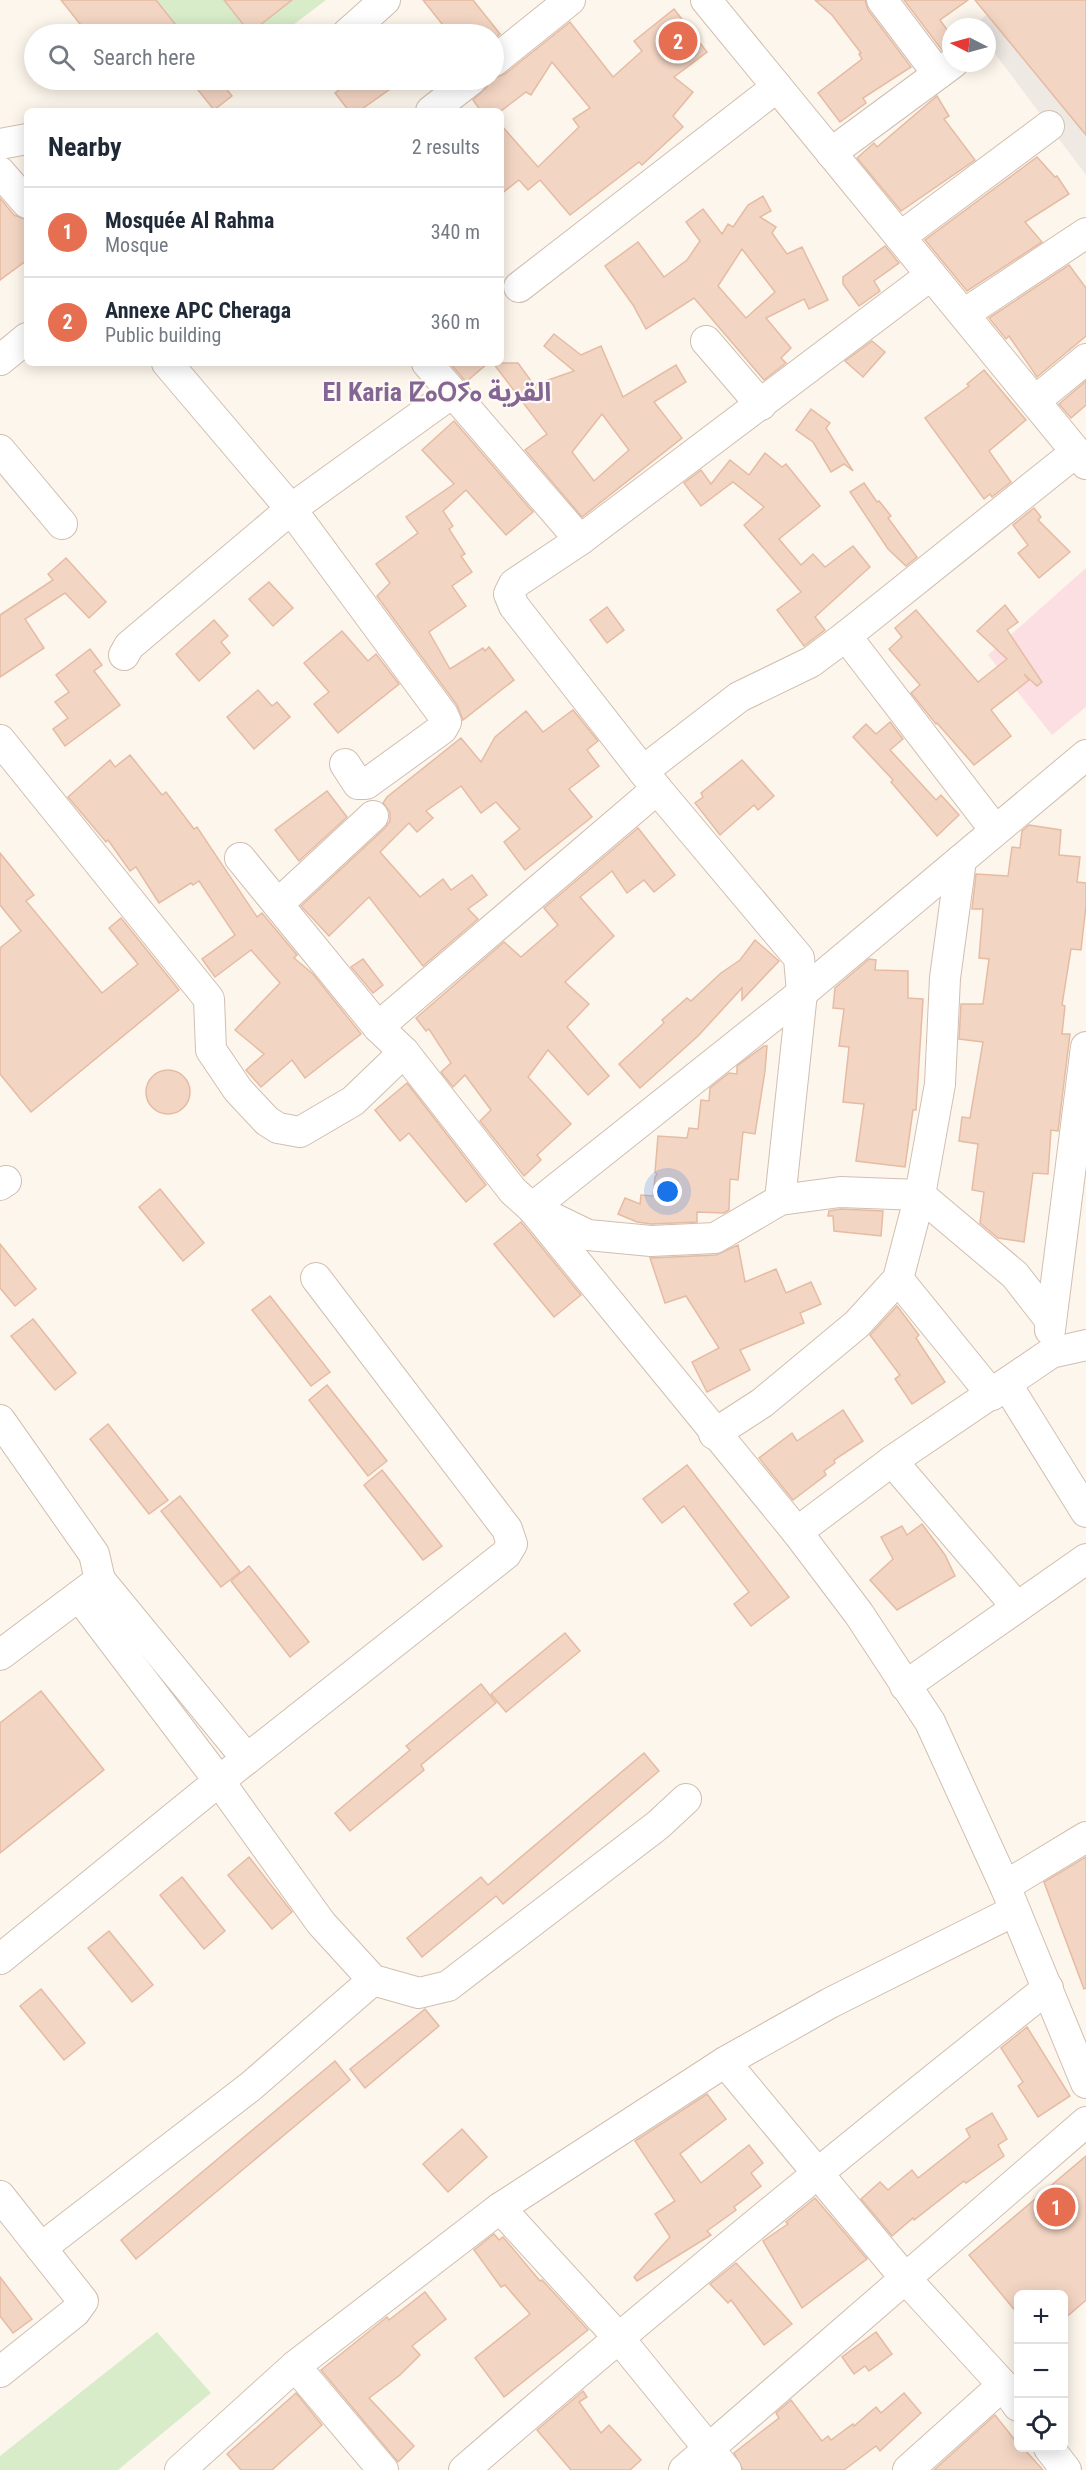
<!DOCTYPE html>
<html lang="en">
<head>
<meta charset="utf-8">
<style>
	body { margin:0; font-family:"Roboto Condensed","Noto Sans Arabic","Noto Sans Tifinagh",sans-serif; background:#f2f2f3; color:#1f2937 }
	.controls { position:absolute; right:18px; bottom:18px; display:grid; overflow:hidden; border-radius:9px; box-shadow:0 3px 15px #0003 }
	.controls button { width:54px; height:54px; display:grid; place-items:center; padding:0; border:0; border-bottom:2px solid #e0e1e3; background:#fff; color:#1f2937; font:30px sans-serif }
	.compass { position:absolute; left:942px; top:18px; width:54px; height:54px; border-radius:50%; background:#fff; box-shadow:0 3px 15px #0003; rotate:276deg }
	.you { position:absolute; left:668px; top:1192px; width:21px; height:21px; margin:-15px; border:4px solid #fff; border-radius:50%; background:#1a73e8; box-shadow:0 0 0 9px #1a73e833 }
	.badge { display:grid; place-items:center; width:39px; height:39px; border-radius:50%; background:#e76f51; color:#fff; font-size:20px; font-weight:700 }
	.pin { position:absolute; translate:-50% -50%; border:3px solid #fff; box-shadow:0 2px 6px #0006 }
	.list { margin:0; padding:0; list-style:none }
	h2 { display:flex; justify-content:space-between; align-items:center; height:78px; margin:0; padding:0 24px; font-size:26px }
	h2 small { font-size:20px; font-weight:400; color:#747a83 }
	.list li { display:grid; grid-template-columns:39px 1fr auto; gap:18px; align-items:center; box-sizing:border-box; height:90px; padding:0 24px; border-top:2px solid #e0e1e3 }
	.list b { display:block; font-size:22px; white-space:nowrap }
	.list p { margin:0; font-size:20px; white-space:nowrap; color:#747a83 }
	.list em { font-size:20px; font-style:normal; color:#747a83 }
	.icon { flex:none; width:33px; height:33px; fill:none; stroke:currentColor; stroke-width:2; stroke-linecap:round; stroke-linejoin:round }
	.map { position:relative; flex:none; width:1086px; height:2470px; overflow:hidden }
	.search { position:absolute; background:#fff; box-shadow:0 3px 15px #0003; left:24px; top:24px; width:480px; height:66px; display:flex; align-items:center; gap:15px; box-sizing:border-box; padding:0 21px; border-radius:33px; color:#747a83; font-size:22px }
	.panel { position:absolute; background:#fff; box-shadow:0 3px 15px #0003; left:24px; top:108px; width:480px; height:258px; border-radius:9px }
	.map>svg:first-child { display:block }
	.industrial { fill:#efe9e4 }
	.medical { fill:#fbdfe3 }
	.green { fill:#d8ecc9 }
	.building { fill:#f3d5c3; stroke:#e6bba3; stroke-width:1.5; fill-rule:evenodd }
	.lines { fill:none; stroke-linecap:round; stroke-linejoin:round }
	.minor-casing { stroke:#d1beb0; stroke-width:32 }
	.minor { stroke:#fff; stroke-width:30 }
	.labels { text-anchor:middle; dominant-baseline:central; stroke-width:4.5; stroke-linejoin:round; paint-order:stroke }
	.district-label { font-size:26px; font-weight:bold; fill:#846695; stroke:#fffaf3 }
</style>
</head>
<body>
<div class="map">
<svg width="1086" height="2470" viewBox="0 0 1086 2470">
	<rect width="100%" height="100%" fill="#fdf6ec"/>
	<path class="industrial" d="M1004,0h82v175l-99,-132v-16l-13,-2z"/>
	<path class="medical" d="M1086,568v139l-34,28 -64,-80z"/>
	<g class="green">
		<path d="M156,0h170l-45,34h-98z"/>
		<path d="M157,2332l54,61 -93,77h-118v-14z"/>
	</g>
	<g class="building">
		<path d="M61,0h95l27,34h-95z"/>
		<path d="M224,0h68l-42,33z"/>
		<path d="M423,0h50l27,34 -6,5v-5h-44z"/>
		<path d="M815,0h50l3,10 43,57 -48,31 3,5 -26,19 -22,-29 44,-34 -3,-5 2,-1 -29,-38z"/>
		<path d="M904,0h64l-28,20 11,15v11l-9,4z"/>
		<path d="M975,0h111v135z"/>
		<path d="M674,9l33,43 -33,25 19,15 -20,24 10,11 -41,38 -3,-3 -69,53 -30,-35 -12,10 -9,-10 -18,14v-69l37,42 41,-40 -6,-8 17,-11 -38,-46 -21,33 -5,-3 -25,19h-20l-8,-11 14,-13 1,-7 17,-6 65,-52 43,55 29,-26 -8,-10z"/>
		<path d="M190,80h29l13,16 -18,14z"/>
		<path d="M353,80h50l-44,31h-10l-14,-18z"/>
		<path d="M937,96l12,20 -5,3 31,41 -74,51 -44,-53 17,-15 3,4z"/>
		<path d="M1037,157l18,20 2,-1 12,18 -44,28 17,20 -75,49 -42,-51z"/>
		<path d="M763,196l8,15 -11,6 16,10 -4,6 15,21 15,-7 26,53 -19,9 -5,-10 -38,19 25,30 -10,10 5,5 -22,17 -70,-82 -48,31 -13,-24 -28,-39 33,-24 26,35 23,-17 13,-19 -14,-19 17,-13 19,25 6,-10 5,3 15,-22zM742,249l33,43 -29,26 -28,-32z"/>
		<path d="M0,198l14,17 13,5v40l-27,20z"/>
		<path d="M885,246l14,17 -25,18 6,10 -21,15 -16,-22v-7z"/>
		<path d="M1069,265l17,23v48l-49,41 -28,-41 -3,3 -17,-21z"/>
		<path d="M554,334l27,21 20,-9 22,51 53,-32 10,17 -32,20 28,36 -100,79 -57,-67 22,-16 -54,-71h25l16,22 40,-14 -30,-25zM602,414l27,36 -35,31 -22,-29z"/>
		<path d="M872,341l13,11 -22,25 -18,-16z"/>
		<path d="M450,363h38l-22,19z"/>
		<path d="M984,370l42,50 -37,31 22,31 -19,15 -2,-3 -6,5 -59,-81 44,-32 -2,-2z"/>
		<path d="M1086,381v24l-15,13 -12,-14z"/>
		<path d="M811,409l19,14 -4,5 27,43 -9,-7 -13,8 -18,-30 -17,-12z"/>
		<path d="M454,421l79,91 -27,23 -40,-45 -23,21 10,15 -4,3 16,25 -4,2 11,16 -20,14 14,20 -37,26 21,37 33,-21 2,3 4,-4 25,33 -51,40 -6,-15 -80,-109 13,-13 -14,-19 42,-31 -12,-16 48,-33 -32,-34z"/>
		<path d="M765,453l17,14 4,-3 34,42 -41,33 22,26 12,-11 12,13 28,-21 17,21 -55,50 10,13 -21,16 -27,-36 24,-18 -57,-67 20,-18 -31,-25 -32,24 -17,-23 17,-13 10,14 19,-24 19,15z"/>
		<path d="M864,483l13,19 2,-1 12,15 -3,2 29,39 -11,9 -18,-17 -38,-57z"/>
		<path d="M1034,508l7,9 -3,3 32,32 -31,26 -21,-25 10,-8 -15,-20z"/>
		<path d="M66,558l40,44 -17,16 -24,-25 -40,26 19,29 -44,29v-62l53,-35 -5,-6z"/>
		<path d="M269,582l24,26 -20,18 -24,-27z"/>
		<path d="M1005,605l13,17 -11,8 35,52 -5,4 -13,-12 5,6 -38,30 20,26 -37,29 -37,-42 -1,1 -25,-31 9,-8 -31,-36 13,-12 -7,-9 21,-18 62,72 29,-23 -30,-28z"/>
		<path d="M607,607l17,23 -17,13 -17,-23z"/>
		<path d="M214,620l14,16 -7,6 9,11 -31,28 -23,-27z"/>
		<path d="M342,631l26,30 8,-7 23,30 -61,49 -24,-29 15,-12 -25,-29z"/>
		<path d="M90,649l12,16 -8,6 26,34 -55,41 -12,-17 15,-11 -13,-16 14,-10 -13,-17z"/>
		<path d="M258,690l14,16 5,-4 13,15 -36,32 -27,-32z"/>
		<path d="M573,710l25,31 -11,9 12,16 -30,23 23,28 -67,53 -21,-28 16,-13 -24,-27 -15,11 -20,-27 -35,25 7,7 -16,14 -8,-9 -29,29 40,45 23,-18 8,11 21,-15 15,20 -19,14 10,10 -55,47 -54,-69 -40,39 -28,-30 84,-78 5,-7v-9l-7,-9 4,-6 74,-59 20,24 14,-25 31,-26 17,21z"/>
		<path d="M890,722l13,17 -13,11 46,50 5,-5 18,20 -22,21 -46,-54 2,-2 -40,-43 13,-13 10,10z"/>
		<path d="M130,755l32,40 4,-3 28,37 3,-2 60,90 5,-4 35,42 -3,3 19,16 48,60 -56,44 -13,-18 -31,27 -15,-17 18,-16 -29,-24 45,-47 -29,-33 -36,27 -13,-18 33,-24 -36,-54 -6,4 -2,-2 -32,20 -23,-36 -6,4 -22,-31 -2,2 -38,-45 42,-37 5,7z"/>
		<path d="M742,760l32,36 -16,14 -4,-5 -34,30 -25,-32 8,-6 -2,-4z"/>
		<path d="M327,791l20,26 -48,44 -24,-31z"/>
		<path d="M1029,825l32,5 -2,25 21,2 -3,25 9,1v22l-5,45 -10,-1 -9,56 3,1 -3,28h8l-12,97 -7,-1 -3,44 -15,-1 -9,69 -26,-4 -18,-15 4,-31 -12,-2 6,-46 -19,-3 3,-24 8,1 13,-76 -24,-3 2,-35h22l6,-45 -10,-1 4,-49h-11l4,-35 32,2 4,-29 8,1 2,-17z"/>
		<path d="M638,828l37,47 -21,17 -10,-12 -17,13 -15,-22 -32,26 34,39 -49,46 24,22 -22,23 42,49 -21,19 -40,-45 -20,27 43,47 -34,31 4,5 -17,16 -44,-55 11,-11 -26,-35 -12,12 -12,-15 10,-9 -22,-34 -3,2 -10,-13 88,-76 17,15 37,-32 -14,-17z"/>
		<path d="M0,853l34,42 -8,6 76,92 36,-29 -29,-36 12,-10 58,72 -148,122 -31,-38v-126l21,-17 -21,-26z"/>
		<path d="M755,940l24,21 -37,39v-12l-44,48 -58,52 -21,-24 45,-41 -2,-3 25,-22 4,3 30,-28 19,-13z"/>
		<path d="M363,959l20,26 -10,8 -22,-26z"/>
		<path d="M869,959l7,1 -1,10 33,1v27l15,1 -7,111h-3l-8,57 -49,-6 8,-57 -21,-2 6,-55 -10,-1 5,-37 -11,-1 2,-20z"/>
		<path d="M764,1046h3l-2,25 -10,63 -12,-2 -5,48 -8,-1 -1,31 -5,3 -27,-1v10l-46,2 -14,-2 -19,-8 7,-16 15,6 1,-9 12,1 2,-19 2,-3 -2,-2 3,-36 29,2 2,-10 9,1 3,-29 8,1 1,-13 19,-15 8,1v-8z"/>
		<circle cx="168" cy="1092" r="22"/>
		<path d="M407,1083l79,102 -20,17 -57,-69 -9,8 -25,-31z"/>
		<path d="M160,1189l44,54 -21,18 -44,-54z"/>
		<path d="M841,1209l42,2 -2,25 -47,-5 -1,-15h-5l1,-5z"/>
		<path d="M521,1222l60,73 -27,22 -60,-73z"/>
		<path d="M0,1244l36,45 -21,17 -15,-18z"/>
		<path d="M738,1245l7,37 31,-13 10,24 25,-11 10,22 -21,9 4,10 -64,27 10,20 -43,22 -15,-30 27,-14 -33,-52 -21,7 -15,-45 66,-3z"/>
		<path d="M270,1296l60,76 -19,14 -59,-76z"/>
		<path d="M897,1306l22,29 -3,3 29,44 -33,22 -17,-25 5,-4 -30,-40z"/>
		<path d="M33,1319l43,54 -21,17 -44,-54z"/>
		<path d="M327,1385l60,76 -19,15 -59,-76z"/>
		<path d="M843,1410l20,31 -29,19 1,3 -11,8 2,4 -33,25 -34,-42 33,-25 5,8z"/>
		<path d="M108,1424l60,76 -19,14 -59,-75z"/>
		<path d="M687,1465l102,132 -38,29 -17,-22 15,-12 -65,-86 -22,17 -19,-24z"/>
		<path d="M382,1470l60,76 -19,14 -59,-75z"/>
		<path d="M180,1496l60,76 -19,15 -60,-76z"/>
		<path d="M922,1524l23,31 10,21 -58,34 -27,-30 23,-21 -12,-22 21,-11 5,9z"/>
		<path d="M249,1566l60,76 -19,15 -59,-76z"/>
		<path d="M565,1633l15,18 -74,61 -15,-18z"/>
		<path d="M481,1684l15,19 -75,62 3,5 -74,61 -15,-18 75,-63 -4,-4z"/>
		<path d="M41,1691l63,79 -104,83v-130z"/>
		<path d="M644,1753l15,18 -156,133 -7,-8 -74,61 -15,-19 74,-61 7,8z"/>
		<path d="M249,1857l43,55 -20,17 -44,-54z"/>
		<path d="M1086,1857v131l-2,1 -40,-107z"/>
		<path d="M182,1877l43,54 -21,18 -44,-54z"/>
		<path d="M109,1931l44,54 -21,17 -44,-54z"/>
		<path d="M41,1989l44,54 -21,17 -44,-54z"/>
		<path d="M425,2009l14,17 -74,62 -15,-19z"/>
		<path d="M1027,2027l43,69 -32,21 -20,-31 5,-4 -22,-34z"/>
		<path d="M335,2061l15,19 -214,179 -15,-19z"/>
		<path d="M707,2094l19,25 -46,35 21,29 48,-38 14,18 -12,10 10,13 -27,21 2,3 -29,21 4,4 -74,46 -3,-4 36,-40 -15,-23 20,-13 -40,-60z"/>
		<path d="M992,2113l15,26 -9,6 6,11 -38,27 -2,-2 -50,39 -1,-2 -21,18 -31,-37 19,-17 8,8 24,-20 6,8 52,-41 -4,-8z"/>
		<path d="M462,2129l25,28 -39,35 -25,-28z"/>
		<path d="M1086,2156v144l-22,19v-24h-46v19l-49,-59z"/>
		<path d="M815,2198l52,61 -65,49 -39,-67 25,-17 -2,-2z"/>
		<path d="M494,2234l5,6 4,-3 37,44 2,-1 46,50 -84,67 -29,-39 55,-44 -25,-29 -4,2 -27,-37z"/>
		<path d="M736,2263l56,61 -28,21 -33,-45 -3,3 -18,-19z"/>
		<path d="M0,2277l32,42 -19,14 -13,-17z"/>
		<path d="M425,2292l21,27 -34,27 8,9 -20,20 -31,23 45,48 -16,16 -77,-92 66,-53 2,3z"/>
		<path d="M876,2332l16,22 -23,17 -4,-5 -11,8 -12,-17z"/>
		<path d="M583,2391l4,6 -8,5 22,31 8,-8 32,35 -11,10h-59l-34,-40z"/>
		<path d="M296,2393l26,32 -50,45h-31l-14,-16z"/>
		<path d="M904,2393l17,20 -41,38 -4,-5 -32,24h-101l-9,-17 45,-35 -3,-5 15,-13 31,41 6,-5 3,4 22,-16 1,2 22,-19 5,6z"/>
		<path d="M995,2415l23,29v4l7,2 18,20h-109z"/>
	</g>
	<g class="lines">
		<defs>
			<g id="minor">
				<path d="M706,0l380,464"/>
				<path d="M882,0l56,74"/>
				<path d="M347,34l38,-34"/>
				<path d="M494,61l76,-61"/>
				<path d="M431,111l40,-31"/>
				<path d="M0,144l27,-5"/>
				<path d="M831,153l122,-90"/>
				<path d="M0,172l27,31"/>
				<path d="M900,237l149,-111"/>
				<path d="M519,287l258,-200"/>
				<path d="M964,314l122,-81"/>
				<path d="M706,341l55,64"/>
				<path d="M0,360l27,-22"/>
				<path d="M167,363l124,146 152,206 3,7 -4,7 -76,55h-8l-13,-20"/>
				<path d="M427,363l153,177"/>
				<path d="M1035,401l51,-42"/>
				<path d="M0,450l62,74"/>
				<path d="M846,636l149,194"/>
				<path d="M124,655l5,-9 162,-137 161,-116"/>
				<path d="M0,740l209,259 2,51 27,40 29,31 11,7 22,4 53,-31 51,-49"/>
				<path d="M643,771l96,-74 72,-35 35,-26 230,-184"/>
				<path d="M240,858l138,169 26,25 109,139 19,17 265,324 62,82 71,108 75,164"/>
				<path d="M278,904l95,-88"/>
				<path d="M378,1027l279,-238"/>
				<path d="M0,1185l6,-4"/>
				<path d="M780,1200l22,-207 -3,-35 -142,-169 -143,-183 -5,-12 5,-10 66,-44 351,-265"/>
				<path d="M898,1279l94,116"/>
				<path d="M1050,1320l-35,-45 -95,-80 -80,-3 -60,8 -65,38 -64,3 -63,-6 -56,-27 270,-215 284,-238"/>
				<path d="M1050,1330l36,-283"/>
				<path d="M1007,1385l79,127"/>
				<path d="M0,1420l94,134 6,26 -100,75"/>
				<path d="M714,1434l48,-31 95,-79 41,-45 22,-84 20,-111 5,-106 16,-118"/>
				<path d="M892,1461l125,146"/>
				<path d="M797,1532l95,-71 159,-108 35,-8"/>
				<path d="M100,1580l147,179"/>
				<path d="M79,1596l140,185 287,-227 6,-10 -5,-15 -191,-251"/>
				<path d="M905,1686l181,-127"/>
				<path d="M1086,1837l-81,49 81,197"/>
				<path d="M0,1959l219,-178 102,142 52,57 -123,107 -209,161"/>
				<path d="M373,1980l46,13 29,-7 210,-161 28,-26"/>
				<path d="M725,2062l180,216 98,107 15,21"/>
				<path d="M0,2196l83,105 -8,11 -75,60"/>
				<path d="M500,2208l118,129 108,133"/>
				<path d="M295,2366l88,104"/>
				<path d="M1049,2448l17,22"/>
				<path d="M180,2470l115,-104 205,-158 225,-146 105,-59 184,-92"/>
				<path d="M464,2470c191,-165 386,-325 584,-482"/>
				<path d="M684,2470l402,-348"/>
				<path d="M908,2470l95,-85"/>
			</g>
		</defs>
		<use href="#minor" class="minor-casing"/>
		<use href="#minor" class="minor"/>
	</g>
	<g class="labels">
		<g class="district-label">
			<text x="437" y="392">El Karia ⵇⴰⵔⵢⴰ القرية</text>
		</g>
	</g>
</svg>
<div class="controls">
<button>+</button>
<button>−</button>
<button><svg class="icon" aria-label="locate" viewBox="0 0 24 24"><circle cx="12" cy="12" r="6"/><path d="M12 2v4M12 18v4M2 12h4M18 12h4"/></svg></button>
</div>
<svg class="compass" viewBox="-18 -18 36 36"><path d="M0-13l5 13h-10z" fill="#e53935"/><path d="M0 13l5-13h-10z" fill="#747a83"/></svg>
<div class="you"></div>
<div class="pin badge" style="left:1056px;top:2207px">1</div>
<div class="pin badge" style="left:678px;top:41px">2</div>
<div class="search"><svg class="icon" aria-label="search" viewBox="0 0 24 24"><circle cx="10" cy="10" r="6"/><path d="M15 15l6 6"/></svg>Search here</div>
<section class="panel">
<h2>Nearby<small>2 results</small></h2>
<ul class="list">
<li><span class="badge">1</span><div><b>Mosquée Al Rahma</b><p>Mosque</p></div><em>340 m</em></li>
<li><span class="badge">2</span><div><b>Annexe APC Cheraga</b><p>Public building</p></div><em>360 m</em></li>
</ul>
</section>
</div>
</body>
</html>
